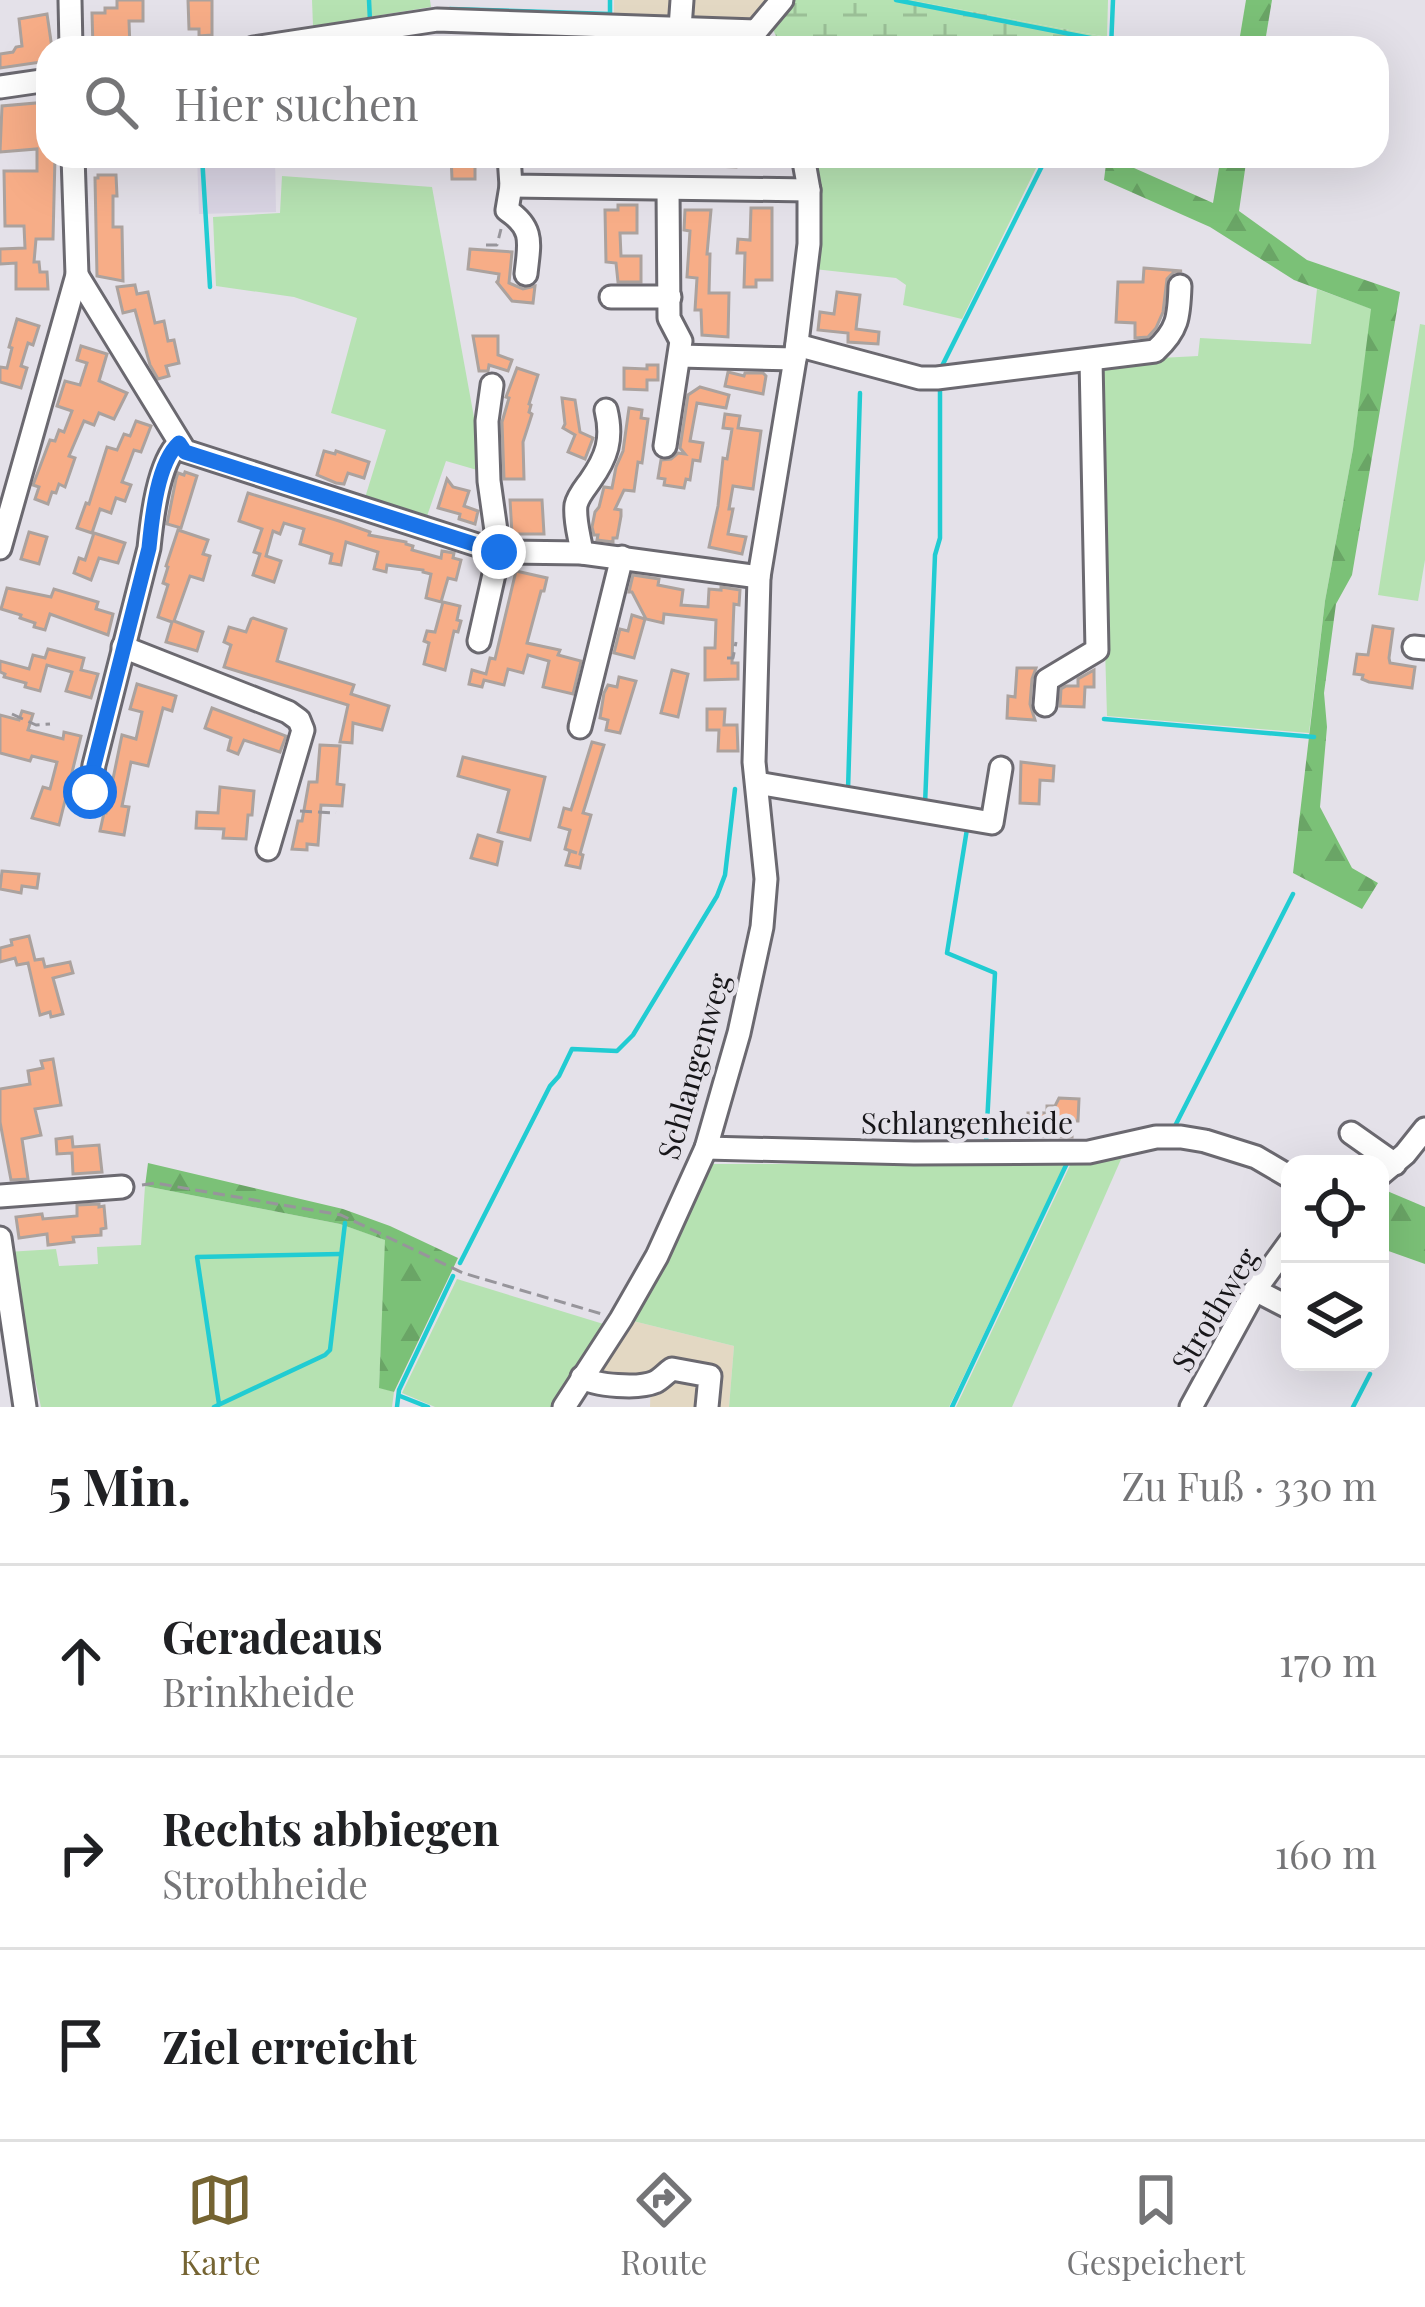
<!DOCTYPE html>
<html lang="de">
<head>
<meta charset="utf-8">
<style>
	body { margin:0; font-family:"Playfair Display",serif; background:#f6f6f6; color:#202124 }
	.controls { position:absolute; right:36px; bottom:36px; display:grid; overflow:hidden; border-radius:24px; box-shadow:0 12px 48px #0002 }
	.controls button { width:108px; height:108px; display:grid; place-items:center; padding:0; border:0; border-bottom:3px solid #e0e0e0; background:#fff; color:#202124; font:60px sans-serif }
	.stop { position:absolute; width:36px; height:36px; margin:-27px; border:9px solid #1a73e8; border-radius:50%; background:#fff }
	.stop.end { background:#1a73e8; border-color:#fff; box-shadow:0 3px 12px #0008 }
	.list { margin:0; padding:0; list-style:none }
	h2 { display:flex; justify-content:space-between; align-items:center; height:156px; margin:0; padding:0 48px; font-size:51px }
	h2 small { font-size:39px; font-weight:400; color:#757577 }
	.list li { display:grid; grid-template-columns:78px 1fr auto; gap:36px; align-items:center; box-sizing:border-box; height:192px; padding:0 48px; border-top:3px solid #e0e0e0 }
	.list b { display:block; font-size:45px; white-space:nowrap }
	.list p { margin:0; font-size:39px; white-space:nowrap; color:#757577 }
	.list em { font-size:39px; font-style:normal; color:#757577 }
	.icon { flex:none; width:66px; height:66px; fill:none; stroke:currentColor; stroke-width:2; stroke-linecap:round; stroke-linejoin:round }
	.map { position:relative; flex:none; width:1425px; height:1407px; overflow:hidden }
	.search { position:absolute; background:#fff; box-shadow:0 12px 48px #0002; left:36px; right:36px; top:36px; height:132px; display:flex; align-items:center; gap:30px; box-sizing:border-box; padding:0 42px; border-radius:36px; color:#757577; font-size:45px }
	.sheet { height:732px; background:#fff }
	nav { display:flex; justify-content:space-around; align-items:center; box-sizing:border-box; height:168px; border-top:3px solid #e0e0e0; background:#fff; font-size:33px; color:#757577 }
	nav a { display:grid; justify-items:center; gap:6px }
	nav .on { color:#756432 }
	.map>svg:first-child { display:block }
	.commercial { fill:#e3d8c3 }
	.built { fill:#d9d4e3 }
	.grass { fill:#b6e2b2 }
	.forest { fill:url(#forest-firs) }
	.wetland { fill:url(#wetland-marsh) }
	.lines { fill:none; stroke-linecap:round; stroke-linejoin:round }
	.stream { stroke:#21ccd2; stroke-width:4.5 }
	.building { fill:#f7ad87; stroke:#aba29e; stroke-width:3 }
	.minor-casing { stroke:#6b6970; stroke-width:27 }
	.path { stroke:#97959b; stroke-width:3; stroke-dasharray:12 6; stroke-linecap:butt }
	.minor { stroke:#fff; stroke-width:21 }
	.route { stroke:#1a73e8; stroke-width:15 }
	.labels { text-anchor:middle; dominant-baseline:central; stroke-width:9; stroke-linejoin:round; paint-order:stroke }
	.street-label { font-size:30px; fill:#171619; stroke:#e4e1e9 }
</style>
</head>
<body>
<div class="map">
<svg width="1425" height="1407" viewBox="0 0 1425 1407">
	<defs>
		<pattern id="forest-firs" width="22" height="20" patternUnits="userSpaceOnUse" patternTransform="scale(3)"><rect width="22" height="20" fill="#7bc177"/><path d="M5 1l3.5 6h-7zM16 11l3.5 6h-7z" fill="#6aa566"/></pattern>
		<pattern id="wetland-marsh" width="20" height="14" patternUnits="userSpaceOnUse" patternTransform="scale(3)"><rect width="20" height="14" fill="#b6e2b2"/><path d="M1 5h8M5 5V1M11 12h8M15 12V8" fill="none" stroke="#9cc198"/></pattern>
	</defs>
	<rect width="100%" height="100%" fill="#e4e1e9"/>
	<g class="commercial">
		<path d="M614,0h161l-19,21 -142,-3z"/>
		<path d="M629,1320l105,26 -5,61h-79l1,-29 -62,-4z"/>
	</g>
	<path class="built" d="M197,156h78l1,56 -77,2z"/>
	<g class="grass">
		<path d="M312,0h118l1,7 -118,19z"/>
		<path d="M910,0h198l-1,37z"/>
		<path d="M814,156h228l-80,163 -59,-14 3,-20 -10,-7 -82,-9 6,-78z"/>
		<path d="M282,176l150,11 52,285 -38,-11 -21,61 -61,-21 22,-71 -55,-17 26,-95 -63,-21 -78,-11 -3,-69 67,-4z"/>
		<path d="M1317,289l55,20 -19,140 -28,152 -16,132 -202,-17 -10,-344 7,-11 94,-5 2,-18 111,6z"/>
		<path d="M1420,324l5,1v235l-7,41 -40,-6z"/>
		<path d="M1126,1148l-114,259h-56l117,-248z"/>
		<path d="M706,1164h359l-116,243h-220l5,-61 -105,-26z"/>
		<path d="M145,1186l195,38 46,16 -7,147 15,5 -2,15h-351l-34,-155 49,-3 3,17 39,-2 -1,-17 44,-2z"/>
		<path d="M457,1279l153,47 -52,81h-123l-33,-14z"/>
	</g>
	<g class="forest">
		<path d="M1246,0h26l-8,48h-26z"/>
		<path d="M1107,156l106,47 8,-47h26l-8,55 68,49 93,32 -48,283 -16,29 -12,89 3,34 -7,80 32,61 26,15 -16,26 -69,-36 32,-272 28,-152 18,-140 -77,-29 -84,-53 -106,-47z"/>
		<path d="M148,1163l195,46 47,17 68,32 -64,134 -15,-4 6,-148 -45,-16 -195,-38z"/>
		<path d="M1380,1188l45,19v57l-45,-16z"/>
	</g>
	<path class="wetland" d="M793,0h117l197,37v11h-326l-9,-21z"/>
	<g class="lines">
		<g class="stream">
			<path d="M369,0l1,21"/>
			<path d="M896,0l215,42"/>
			<path d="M450,9l160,5v-14"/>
			<path d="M1111,48l2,-48"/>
			<path d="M202,156l8,131"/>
			<path d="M939,372l108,-216"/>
			<path d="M1104,719l210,18"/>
			<path d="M848,790l12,-397"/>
			<path d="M925,805l10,-250 5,-17v-150"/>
			<path d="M967,829l-20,124 48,20 -9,170"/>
			<path d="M1175,1126l118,-232"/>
			<path d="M460,1263l90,-177 9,-10 13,-27 45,2 16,-16 84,-139 8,-21 10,-86"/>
			<path d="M400,1396l28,11"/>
			<path d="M219,1404l-22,-147 143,-3"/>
			<path d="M214,1407l111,-52 5,-5 15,-127"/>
			<path d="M397,1407l2,-17 54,-114"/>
			<path d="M952,1407l116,-246"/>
			<path d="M1353,1407l17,-33"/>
		</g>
	</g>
	<g class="building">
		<path d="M117,0h26v21h-14l1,27h-37l-1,-35h13v-5h12z"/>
		<path d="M188,0h24v35l-13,1v-7h-10z"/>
		<path d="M47,14l5,34h-4v13l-48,7v-14l13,-2 3,-5 6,-1 -3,-27z"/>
		<path d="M48,102v54l7,1 -2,82h-17l-2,23h5l1,10h7l1,17h-32v-26l-16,1v-15l25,-1 -1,-22h-19l-1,-55h33v-22l-37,3 2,-46z"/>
		<path d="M451,156h24v23h-23z"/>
		<path d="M692,156h45l-1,11 -44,-2z"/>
		<path d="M98,175h18l1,21h-4v31h9l1,54 -26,-5 -2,-98h3z"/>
		<path d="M618,205h19v28h-17l1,23h20v26h-23l-2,-19 -10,-1 -1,-52h13z"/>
		<path d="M751,208h21v72h-16v7h-12l1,-34h-8l1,-14 12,1z"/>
		<path d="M685,210h26l-4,44h3l-1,39h20l-1,44 -26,-2 -1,-25h-6l2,-32 -10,-1 3,-46 -6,-1z"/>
		<path d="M470,249l42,3 -3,31 14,6 12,-3 -2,17 -21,-2 -16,-20 2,1 1,-8 -31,-5z"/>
		<path d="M1144,268l38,3 -8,1 -7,7 -4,33 -7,16 -8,9 -13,1v-15l-19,-1 2,-40h25z"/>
		<path d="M135,285l2,9 11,-2 7,31 9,-2 4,20 6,-1 5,23 -13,3 3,10 -11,3 -8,-14 -15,-55 -12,3 -6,-26z"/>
		<path d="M837,292l23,3 -4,34 23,3 -1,12 -30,-2v-9l-30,-3 2,-18 14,2z"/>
		<path d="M17,319l22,7 -6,19 -5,-2 -7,23 6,2 -6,20 -21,-6v-15l7,1 5,-20 -3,-1z"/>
		<path d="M473,336h25v19l14,5 -4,11 -19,-6 -1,6h-9z"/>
		<path d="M81,346l26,8 -8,27 28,12 -13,26 -15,-6 -5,12 -10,-4 -15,35 6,2 -10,29 -6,-3 -3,9 -4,-1 -4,12 -13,-5 4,-12 -6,-2 17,-45 5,1 4,-11 5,2 8,-21 -15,-5 8,-25 15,4 7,-22 -10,-3z"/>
		<path d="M647,365h11v15h-11v10l-23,-1v-21l23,1z"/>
		<path d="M517,368l21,7 -9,29 2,1 -2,7 3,2 -9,28 1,37h-20l-2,-57 7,-24 -3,-1z"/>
		<path d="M728,372l16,4 1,-3h18l3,3 -3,18 -38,-8z"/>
		<path d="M700,387l29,8 -3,13 -29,-5 -7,38 13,2 -3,18 -7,-1 -3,20 -4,-1 -2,9 -20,-3 1,-6 -7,-1 3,-18 10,-1 7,-6 7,1 -5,-6 8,-53z"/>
		<path d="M562,398l13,2 5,32 13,6 -8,21 -17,-7 7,-17 -12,-7 2,-4z"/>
		<path d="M629,408l13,2 -1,8 7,1 -6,44 -4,-1 -4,29 -10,-1 -9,19 6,1v6l-4,22h-4v4l-16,-2 1,-5h-4l-2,-8 3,-15 4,-5 5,-20 8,1 4,-21 7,-16z"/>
		<path d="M725,414l15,2 -2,12 23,3 -8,58 -20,-3 -4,23h4l-5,25 18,3 -4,17 -33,-7 9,-41 5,-48 4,1 5,-30 -9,-1z"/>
		<path d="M136,421l15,5 -10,26 -7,-2 -12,32 9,3 -6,16 -9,-3 -5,15 -11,-4 -8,24 -15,-5 9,-25 3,1 18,-57 10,3 7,-16 6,2z"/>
		<path d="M324,451l11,3 1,-3 33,11 -5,16 -16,-5 -4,11 -8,-1 -19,-8z"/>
		<path d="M185,472l12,4 -16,52 -14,-4 9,-45 2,-6 6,2z"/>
		<path d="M447,479l6,8 16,4 -5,15 14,5 -3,13 -16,-5 1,-5 -22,-6z"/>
		<path d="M248,493l91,28 31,11 -1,3 37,7v2l7,2 -1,4 29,8 1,-7 12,2 -1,5 8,2 -5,20 -8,-2 -7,24 -15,-4 5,-24 -8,-2v-2l-36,-5 -1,7 -12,-3 4,-17 -32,-10 -5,23 -11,-2 2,-9 -32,-10 4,-15 -20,-6 -4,11 -7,-3 -7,25 15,5 -7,21 -21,-7 7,-21 -6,-2 8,-23 -23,-8z"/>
		<path d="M510,500h32l2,34h-32z"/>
		<path d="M178,530l30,10 -5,14 7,2 -7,24 -13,-4 -16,45 29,11 -6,19 -31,-9 6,-20 -14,-5 10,-32 -5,-2 5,-16 -2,-1z"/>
		<path d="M29,532l18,5 -8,27 -18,-5z"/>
		<path d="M94,533l31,10 -7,20 -19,-5 -8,22 -17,-7 5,-15 6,2z"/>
		<path d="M516,571l31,7 -3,13h-3l-14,52 33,7 -2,5 23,6 -8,33 -30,-7 6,-26 -21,-6 -5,18 -15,-4 -4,16 -20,-5 -2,7 -13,-3 3,-14 14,4 4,-16 5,1z"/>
		<path d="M633,575l26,4 -1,6 25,5 -2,15 27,2 1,-18 12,1v-3l19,3 -1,15 -5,-1 -1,24 -1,35h6v16l-33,1v-32h10l1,-28 -52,-6 -1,9 -17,-4 -14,-27h-3z"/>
		<path d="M7,588l44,9 3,-8 44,13 -2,7 17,5 -5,21 -58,-21 -5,16 -11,-3 1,-4 -15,-5 1,-3 -20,-6z"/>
		<path d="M443,602l17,4 -3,14 4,1 -3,11 -4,-1 -9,39 -21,-6 5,-21 -5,-2 3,-10 8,1z"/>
		<path d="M632,615l13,4 -11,39 -20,-5 6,-24 8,2z"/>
		<path d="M253,618l33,11 -9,32 77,24 -3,9 38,12 -7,24 -29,-7 -1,20 -12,-1 8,-37 -124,-38 7,-22 -7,-3 5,-15 17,5 5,-13z"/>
		<path d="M1373,626l20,3 -4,29 1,5 25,4 -3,21 -43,-6 -7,-3 1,-4 -9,-1 3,-20 11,1z"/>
		<path d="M48,649l36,9 -3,12 17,4 -7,24 -25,-7 6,-19 -25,-7 -7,26 -15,-4 1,-4 -22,-6 1,-3 -5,-2v-11l29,8 4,-14 12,3z"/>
		<path d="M1017,668h19l-4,11 -2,25 5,16 -28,-2 1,-22 7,1z"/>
		<path d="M672,670l16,4 -10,43 -17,-4z"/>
		<path d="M1094,670v17h-9l-1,20 -24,-1 1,-17 5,-3h12v-7z"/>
		<path d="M619,677l17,4 -16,52 -14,-3 2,-10 -8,-2 4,-25 4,-8 9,2z"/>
		<path d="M137,684l39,12 -4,15 -9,-3 -15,58 -17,-4 -9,44 7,1 -5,28 -24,-4 4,-18h2l16,-78 14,4 6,-27 -12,-3z"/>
		<path d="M212,708l74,28 -6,16 -36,-12 -6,14 -10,-4 3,-12 -26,-10z"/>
		<path d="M707,709h18l-1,16h13l1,26h-20l1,-21h-12z"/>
		<path d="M22,711l11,3 -5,16 35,9 1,-7 17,4 -22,89 -27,-7 11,-31 7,2 7,-27 -25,-6 -2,5 -30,-8v-38l19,5z"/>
		<path d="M592,742l12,3 -21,68 8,2 -11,39 3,1 -3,13 -14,-3 4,-14 7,2 -12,-4 5,-19 -11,-3 5,-19 7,2z"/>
		<path d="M320,745l20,1 -3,38 7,1 -2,21 -21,-1 -3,40 -11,-1v6l-15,-1 6,-28h4l7,-39h8z"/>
		<path d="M463,757l82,20 -15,63 -32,-8 11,-42 -51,-14z"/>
		<path d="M1021,762l33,4 -1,15 -13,-1 -1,24 -19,-1z"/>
		<path d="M220,787l34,4 -2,24h-4l-2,24 -23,-1 1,-9 -28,-1 1,-16 21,1z"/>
		<path d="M478,835l24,7 -5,23 -26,-7z"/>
		<path d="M2,871l37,3 -2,14 -15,-2 -1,7 -21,-4z"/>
		<path d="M29,936l6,24 8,-1 2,8 25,-5 3,11 -20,5 10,36 -12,3 -1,-5 -10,3 -12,-52 -11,2 -2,-7 -15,4v-14l12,-3 -1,-5z"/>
		<path d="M53,1059l8,46 -26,4 6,26 -19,4 6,40 -17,1 -11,-58v-33l30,-5 -2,-13 15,-3 -2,-7z"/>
		<path d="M1059,1098l20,1 -1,22h-6v16l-51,-1v-12l7,1v-12h19v-7h8z"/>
		<path d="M72,1137l1,10 26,-2 3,27 -29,2 -1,-21 -15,1 -1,-15z"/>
		<path d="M99,1204v3l5,-1 2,22 -5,1v6l-28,2 1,5 -26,3 -1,-11 -28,4 -3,-21 26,-3 1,5 34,-3v-11z"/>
	</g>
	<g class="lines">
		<defs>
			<g id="minor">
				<path d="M70,0l1,48"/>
				<path d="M680,28l2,-28"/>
				<path d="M253,48l184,-28 319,11 26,-31"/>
				<path d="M0,87l48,-7"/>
				<path d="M509,156l2,30 298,4"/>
				<path d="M511,186l-4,24c28,19 22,34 19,64"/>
				<path d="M77,275l108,176 314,101 83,1 177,24"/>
				<path d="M611,297h59"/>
				<path d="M797,345l123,33h17l218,-27c23,-21 24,-34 25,-65"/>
				<path d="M680,356l115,3"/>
				<path d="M665,446l16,-105 -12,-23 -1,-129"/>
				<path d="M0,548l77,-273 -4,-119"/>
				<path d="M582,553c-2,-15 -8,-33 -6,-48 2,-9 9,-17 14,-24 17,-24 23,-42 16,-71"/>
				<path d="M479,641l20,-89 -10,-71 -2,-60 5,-36"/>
				<path d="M123,647l165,65 11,8 4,10 -35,119"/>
				<path d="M1414,647l11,1"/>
				<path d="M1045,705l2,-25 50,-30 -6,-290"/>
				<path d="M580,727l42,-170"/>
				<path d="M757,783l235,40 9,-55"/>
				<path d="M90,792l4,-27 55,-217c3,-30 9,-85 30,-105"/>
				<path d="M1351,1133l44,31"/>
				<path d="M706,1148l208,5 175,-1 67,-15h25l24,4 51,16 34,20"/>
				<path d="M1380,1175l25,-21 20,-25"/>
				<path d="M0,1196l122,-9"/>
				<path d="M0,1238l25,169"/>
				<path d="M1255,1290l31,16 4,-1"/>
				<path d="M582,1377c13,9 57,12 73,5 6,-3 11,-9 17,-13l38,7 -3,31"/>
				<path d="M564,1407l57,-88 36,-63 49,-108 33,-115 23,-106 4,-48 -12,-117 5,-185 36,-218 14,-115v-54l-6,-34"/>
				<path d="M1191,1407l64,-117 35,-48"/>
			</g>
		</defs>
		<use href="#minor" class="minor-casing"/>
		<g class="path">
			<path d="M486,245h11l4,-16"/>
			<path d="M727,658h6l3,-16"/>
			<path d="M12,714l24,11 14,-1"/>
			<path d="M300,811l36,2"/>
			<path d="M142,1185l13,-2 186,32 122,58 139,41"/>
		</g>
		<use href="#minor" class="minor"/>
	</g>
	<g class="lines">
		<path class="route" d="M90,792l4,-27 55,-217c3,-30 8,-85 30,-105l6,9 314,100"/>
	</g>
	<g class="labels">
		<g class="street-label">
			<text transform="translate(693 1066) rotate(-74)">Schlangenweg</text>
			<text x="967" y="1122">Schlangenheide</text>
			<text transform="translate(1214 1309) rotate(-59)">Strothweg</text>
		</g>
	</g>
</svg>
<div class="controls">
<button><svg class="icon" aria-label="locate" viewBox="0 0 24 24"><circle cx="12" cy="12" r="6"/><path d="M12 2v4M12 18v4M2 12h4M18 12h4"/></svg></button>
<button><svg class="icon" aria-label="layers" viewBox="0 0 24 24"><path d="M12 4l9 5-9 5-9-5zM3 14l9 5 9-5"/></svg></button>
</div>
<div class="stop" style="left:90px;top:792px"></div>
<div class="stop end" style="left:499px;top:552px"></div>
<div class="search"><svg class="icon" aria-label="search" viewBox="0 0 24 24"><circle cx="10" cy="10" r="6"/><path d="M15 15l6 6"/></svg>Hier suchen</div>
</div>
<section class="sheet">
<h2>5 Min.<small>Zu Fuß · 330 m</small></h2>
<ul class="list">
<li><svg class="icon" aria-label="ahead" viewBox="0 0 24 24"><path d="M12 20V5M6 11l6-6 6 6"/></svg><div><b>Geradeaus</b><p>Brinkheide</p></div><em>170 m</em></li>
<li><svg class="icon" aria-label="right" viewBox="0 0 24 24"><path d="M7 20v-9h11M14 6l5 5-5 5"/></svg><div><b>Rechts abbiegen</b><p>Strothheide</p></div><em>160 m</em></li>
<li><svg class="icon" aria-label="arrive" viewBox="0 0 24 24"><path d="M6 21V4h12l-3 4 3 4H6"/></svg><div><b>Ziel erreicht</b></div></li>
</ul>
</section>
<nav>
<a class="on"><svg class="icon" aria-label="map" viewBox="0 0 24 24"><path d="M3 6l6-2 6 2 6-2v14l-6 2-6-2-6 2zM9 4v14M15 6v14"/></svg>Karte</a>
<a><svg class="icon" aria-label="directions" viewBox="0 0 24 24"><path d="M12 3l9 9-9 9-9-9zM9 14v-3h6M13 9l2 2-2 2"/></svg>Route</a>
<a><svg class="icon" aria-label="saved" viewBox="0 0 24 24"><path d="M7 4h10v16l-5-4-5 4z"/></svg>Gespeichert</a>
</nav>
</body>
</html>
